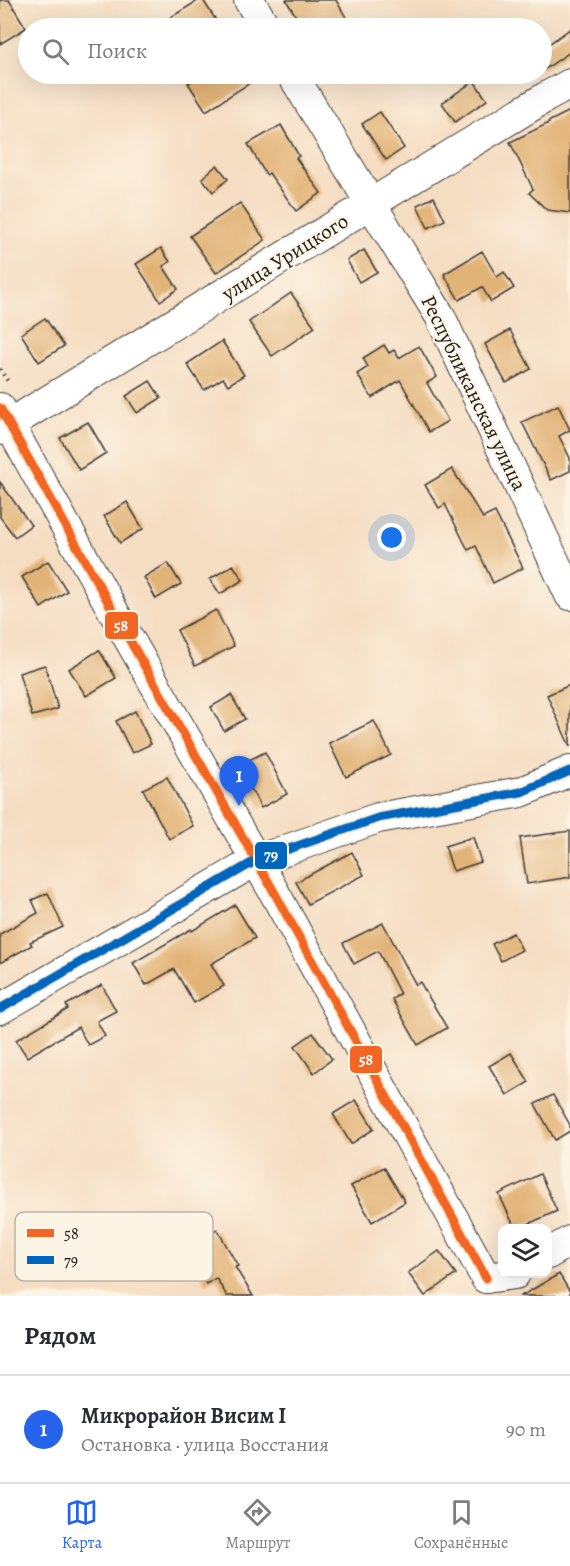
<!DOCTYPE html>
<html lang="ru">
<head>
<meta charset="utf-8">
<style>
	body { margin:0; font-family:Alegreya,serif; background:#f2f2f3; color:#2b2b33 }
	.controls { position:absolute; right:18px; bottom:18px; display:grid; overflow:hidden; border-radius:12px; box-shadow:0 6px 24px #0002 }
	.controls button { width:54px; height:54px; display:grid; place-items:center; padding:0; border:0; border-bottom:2px solid #e1e1e2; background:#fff; color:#2b2b33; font:30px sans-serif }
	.you { position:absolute; left:392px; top:538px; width:21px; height:21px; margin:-15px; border:4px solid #fff; border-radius:50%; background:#1a73e8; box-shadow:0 0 0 9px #1a73e833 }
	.badge { display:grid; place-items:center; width:39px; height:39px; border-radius:50%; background:#2563eb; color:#fff; font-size:20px; font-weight:700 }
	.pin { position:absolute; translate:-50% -50px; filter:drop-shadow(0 2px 3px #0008) }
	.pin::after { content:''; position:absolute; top:32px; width:21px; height:18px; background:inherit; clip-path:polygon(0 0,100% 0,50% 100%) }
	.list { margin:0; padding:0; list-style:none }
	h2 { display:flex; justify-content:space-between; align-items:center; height:78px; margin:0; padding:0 24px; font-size:26px }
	h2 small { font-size:20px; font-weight:400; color:#7c7c81 }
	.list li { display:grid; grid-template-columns:39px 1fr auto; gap:18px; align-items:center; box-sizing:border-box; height:108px; padding:0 24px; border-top:2px solid #e1e1e2 }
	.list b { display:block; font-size:22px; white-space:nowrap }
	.list p { margin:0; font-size:20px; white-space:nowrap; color:#7c7c81 }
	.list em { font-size:20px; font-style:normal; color:#7c7c81 }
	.icon { flex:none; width:33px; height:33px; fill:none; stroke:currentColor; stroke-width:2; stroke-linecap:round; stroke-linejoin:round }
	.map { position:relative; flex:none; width:570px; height:1296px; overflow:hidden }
	.search { position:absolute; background:#fff; box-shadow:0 6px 24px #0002; left:18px; right:18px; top:18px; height:66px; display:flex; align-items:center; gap:15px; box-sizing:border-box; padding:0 21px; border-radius:33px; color:#7c7c81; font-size:22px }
	.sheet { height:186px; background:#fff }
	nav { display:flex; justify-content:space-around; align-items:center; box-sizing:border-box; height:84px; border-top:2px solid #e1e1e2; background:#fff; font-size:16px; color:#7c7c81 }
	nav a { display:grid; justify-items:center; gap:3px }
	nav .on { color:#2563eb }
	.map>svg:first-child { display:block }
	.building { fill:#e2b377 }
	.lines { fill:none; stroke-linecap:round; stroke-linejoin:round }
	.minor-casing { stroke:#3d3935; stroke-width:32 }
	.path { stroke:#3d3935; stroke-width:4; stroke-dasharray:1.5 4.5; stroke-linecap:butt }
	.minor { stroke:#fff; stroke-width:30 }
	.bus-1-casing { stroke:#fcf5e5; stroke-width:14 }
	.bus-2-casing { stroke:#fcf5e5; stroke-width:14 }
	.bus-1 { stroke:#f26522; stroke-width:9 }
	.bus-2 { stroke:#0065bd; stroke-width:9 }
	.labels { text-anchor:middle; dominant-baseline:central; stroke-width:4.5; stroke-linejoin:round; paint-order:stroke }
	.street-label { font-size:21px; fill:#1c1c1c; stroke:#fcf5e5 }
	.key { fill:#fcf5e5; stroke:#b9b4a9; stroke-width:1.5 }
	.key-label { font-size:16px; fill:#1c1c1c }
	.line-badge { stroke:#fcf5e5; stroke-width:2 }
	.badge-label { font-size:16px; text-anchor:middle; font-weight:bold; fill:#fff }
</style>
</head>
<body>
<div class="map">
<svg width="570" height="1296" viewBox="0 0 570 1296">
	<rect width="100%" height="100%" fill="#fcf5e5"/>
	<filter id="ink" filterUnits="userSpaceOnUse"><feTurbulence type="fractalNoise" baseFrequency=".0167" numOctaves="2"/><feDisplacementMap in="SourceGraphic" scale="12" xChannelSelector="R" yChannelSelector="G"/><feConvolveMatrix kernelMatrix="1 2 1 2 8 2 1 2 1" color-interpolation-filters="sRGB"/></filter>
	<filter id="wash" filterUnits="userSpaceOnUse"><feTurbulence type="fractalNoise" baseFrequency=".008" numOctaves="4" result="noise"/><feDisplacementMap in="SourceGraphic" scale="24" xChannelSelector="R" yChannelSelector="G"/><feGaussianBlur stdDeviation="1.35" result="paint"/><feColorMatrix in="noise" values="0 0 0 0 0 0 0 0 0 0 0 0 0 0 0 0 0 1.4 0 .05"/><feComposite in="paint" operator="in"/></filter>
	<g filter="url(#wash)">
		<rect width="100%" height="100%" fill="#f5ddc2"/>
		<g id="blocks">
			<g class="building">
				<path d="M0,0h9l17,28 -26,16z"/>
				<path d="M199,0h4l18,28h-68z"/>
				<path d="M286,0h50l16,28h-49z"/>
				<path d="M570,29v23l-28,19v-22z"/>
				<path d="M203,74h61l-58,37 -18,-28z"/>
				<path d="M474,81l13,19 -32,22 -13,-19z"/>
				<path d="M570,111v102l-23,-3 -18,-17 4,-4 -23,-47 39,-19 -1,-1z"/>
				<path d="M380,112l24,36 -18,12 -24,-36z"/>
				<path d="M281,125l18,31 -3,2 25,35 -25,18 -27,-38 -3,2 -18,-31z"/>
				<path d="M217,165l11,14 -15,13 -11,-14z"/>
				<path d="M434,197l11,23 -17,8 -11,-23z"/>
				<path d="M240,203l25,37 -49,33 -26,-37z"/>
				<path d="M161,248l9,14 -7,4 15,23 -18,12 -24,-37z"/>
				<path d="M364,250l13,22 -18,10 -12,-22z"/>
				<path d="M482,251l15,26 7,-5 10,16 -23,14 -9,-15 -23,13 -15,-26z"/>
				<path d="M291,293l24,34 -43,29 -23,-34z"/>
				<path d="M45,318l19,28 -25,16 -18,-28z"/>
				<path d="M510,330l21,39 -25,14 -21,-39z"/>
				<path d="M222,341l22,34 -16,10 -5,-7 -19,12 -17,-26z"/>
				<path d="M384,345l5,8 5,-3 5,8 20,-12 18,31 -10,6 21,38 -19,11 -29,-52 -28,18 -15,-24 11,-7 -5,-9z"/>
				<path d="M150,381l11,17 -24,15 -11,-17z"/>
				<path d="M558,405l12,25 -11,6 11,22v13l-19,9 -29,-58z"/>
				<path d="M88,422l18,31 -27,17 -19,-32z"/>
				<path d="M452,469l31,49 12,-6 28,56 -30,15 -17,-37 -8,4 -23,-46 -6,4 -14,-23z"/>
				<path d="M0,482l31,43 -16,12 -15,-20z"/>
				<path d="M127,502l16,27 -23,14 -16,-27z"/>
				<path d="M48,561l19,30 -26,17 -19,-31z"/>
				<path d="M168,563l13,21 -25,15 -12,-22z"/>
				<path d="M233,565l10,15 -23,14 -10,-15z"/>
				<path d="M216,610l18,36 -39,20 -18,-36z"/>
				<path d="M99,650l17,28 -30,18 -17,-27z"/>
				<path d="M45,665l13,44 -26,7 -13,-43z"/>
				<path d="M570,685v62l-23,-52z"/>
				<path d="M231,695l14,24 -21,12 -13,-24z"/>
				<path d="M135,711l16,33 -19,9 -16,-32z"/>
				<path d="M374,721l17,34 -45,22 -17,-34z"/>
				<path d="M265,752l22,42 -26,14 -16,-31 8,-5 -6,-11z"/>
				<path d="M167,777l26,49 -24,13 -26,-50z"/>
				<path d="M570,831v46l-43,7 -7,-46z"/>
				<path d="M473,837l8,25 -28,9 -8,-25z"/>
				<path d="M352,852l12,23 -56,29 -12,-22z"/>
				<path d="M48,893l15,34 -33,15 2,3 -32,18v-29l38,-21 -6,-13z"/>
				<path d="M235,905l20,33 -44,26 13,22 -30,17 -20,-34 -28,16 -13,-22 58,-34 1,2z"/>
				<path d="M383,923l33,62 4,-3 27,46 -29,17 -26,-46 8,-5 -22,-43 -24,13 -11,-21z"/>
				<path d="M513,933l9,17 -21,11 -9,-17z"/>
				<path d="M102,985l14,26 -19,10 8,15 -17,9 -10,-18 -51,30 -11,-17 52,-31 -2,-4z"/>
				<path d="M313,1033l19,26 -18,14 -19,-27z"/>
				<path d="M511,1053l18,29 -22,13 -18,-29z"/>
				<path d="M553,1095l17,30v6l-15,9 -20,-36z"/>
				<path d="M356,1100l18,29 -23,15 -18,-30z"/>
				<path d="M384,1167l21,35 -33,20 -21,-36z"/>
				<path d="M540,1174l17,37 -38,17h-4l-16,-34z"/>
				<path d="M217,1229l21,37 -3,1 18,29h-26l-11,-18 -10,6 -21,-37z"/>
				<path d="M439,1251l17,23 -31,22 -17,-23z"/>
				<path d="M559,1274l11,18v4h-49z"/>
			</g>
		</g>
	</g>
	<g filter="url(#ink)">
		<use href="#blocks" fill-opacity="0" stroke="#3d3935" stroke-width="1.5"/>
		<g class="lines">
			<defs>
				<g id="minor">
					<path d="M249,0l17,28"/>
					<path d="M292,74l79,130 69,112 130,279"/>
					<path d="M0,408l121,217 152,265 213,388"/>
					<path d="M0,430l546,-333 24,-13"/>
					<path d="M0,1009l257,-149 121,-42 143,-26 49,-21"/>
					<path d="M548,1254l22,-13"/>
					<path d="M486,1278l29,-4"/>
				</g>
			</defs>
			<use href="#minor" class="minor-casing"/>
			<path class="path" d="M0,369l9,14"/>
			<use href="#minor" class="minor"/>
			<defs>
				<path id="bus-1" d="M0,408l121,217 152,265 213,388"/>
				<path id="bus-2" d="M0,1009l257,-149 121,-42 143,-26 49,-21"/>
			</defs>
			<use href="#bus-1" class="bus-1-casing"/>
			<use href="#bus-2" class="bus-2-casing"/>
			<use href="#bus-1" class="bus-1"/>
			<use href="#bus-2" class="bus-2"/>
		</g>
	</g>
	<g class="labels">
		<g class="street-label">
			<text transform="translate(285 257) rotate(-32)">улица Урицкого</text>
			<text transform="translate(474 393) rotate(64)">Республиканская улица</text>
		</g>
	</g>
	<rect x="15" y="1212" width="198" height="69" rx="9" class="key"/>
	<rect x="27" y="1229" width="27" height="8" fill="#f26522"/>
	<rect x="27" y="1256" width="27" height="8" fill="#0065bd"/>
	<g class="key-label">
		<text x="64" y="1239">58</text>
		<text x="64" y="1266">79</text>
	</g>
	<g class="line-badge">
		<rect x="104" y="611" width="35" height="29" rx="6" fill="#f26522"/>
		<rect x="254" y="841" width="34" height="29" rx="6" fill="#0065bd"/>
		<rect x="349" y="1045" width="34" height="29" rx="6" fill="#f26522"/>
	</g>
	<g class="badge-label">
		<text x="121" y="631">58</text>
		<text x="271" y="861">79</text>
		<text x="366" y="1065">58</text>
	</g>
</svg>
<div class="controls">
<button><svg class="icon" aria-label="layers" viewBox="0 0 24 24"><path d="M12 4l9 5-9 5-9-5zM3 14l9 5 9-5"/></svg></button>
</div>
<div class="you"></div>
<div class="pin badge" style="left:239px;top:806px">1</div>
<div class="search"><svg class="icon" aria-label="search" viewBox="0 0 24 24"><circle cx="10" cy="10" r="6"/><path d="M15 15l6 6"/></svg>Поиск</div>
</div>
<section class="sheet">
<h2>Рядом<small></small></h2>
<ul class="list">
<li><span class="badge">1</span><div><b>Микрорайон Висим I</b><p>Остановка · улица Восстания</p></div><em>90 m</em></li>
</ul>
</section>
<nav>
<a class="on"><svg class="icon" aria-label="map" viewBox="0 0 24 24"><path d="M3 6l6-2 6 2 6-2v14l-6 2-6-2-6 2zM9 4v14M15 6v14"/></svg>Карта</a>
<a><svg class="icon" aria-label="directions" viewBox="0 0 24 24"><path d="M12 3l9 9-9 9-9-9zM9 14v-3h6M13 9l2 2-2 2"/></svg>Маршрут</a>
<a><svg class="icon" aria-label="saved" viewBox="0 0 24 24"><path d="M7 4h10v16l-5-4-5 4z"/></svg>Сохранённые</a>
</nav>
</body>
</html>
